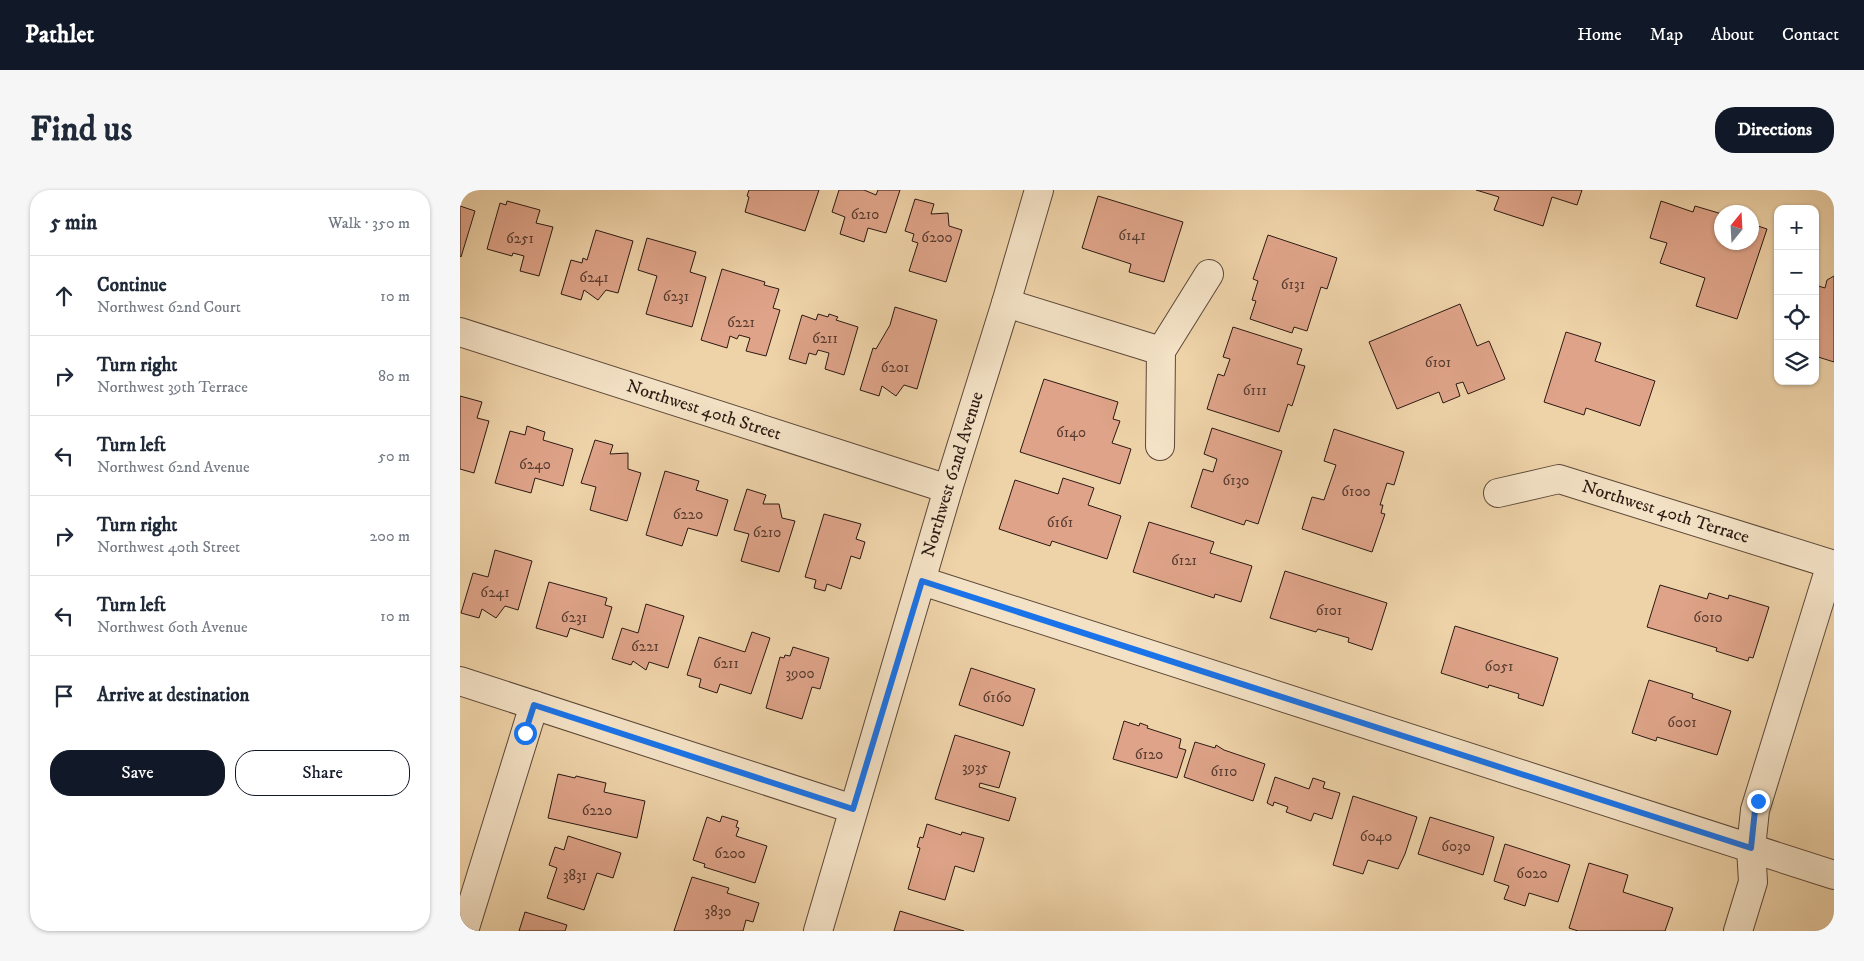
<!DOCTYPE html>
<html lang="en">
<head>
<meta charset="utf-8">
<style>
	body { margin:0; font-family:"IM FELL DW Pica",serif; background:#f6f6f7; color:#1f2937 }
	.controls { position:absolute; right:15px; top:15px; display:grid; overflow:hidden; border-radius:10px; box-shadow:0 1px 4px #0004 }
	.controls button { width:45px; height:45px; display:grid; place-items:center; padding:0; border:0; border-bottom:1px solid #e0e1e3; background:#fff; color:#1f2937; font:25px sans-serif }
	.compass { position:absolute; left:1254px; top:15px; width:45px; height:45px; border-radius:50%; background:#fff; box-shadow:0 1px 4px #0004; rotate:18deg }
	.stop { position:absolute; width:15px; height:15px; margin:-11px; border:4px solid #1a73e8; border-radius:50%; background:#fff }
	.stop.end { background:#1a73e8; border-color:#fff; box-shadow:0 1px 5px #0008 }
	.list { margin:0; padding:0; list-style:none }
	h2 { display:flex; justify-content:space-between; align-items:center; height:65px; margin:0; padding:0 20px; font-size:21px }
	h2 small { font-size:16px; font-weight:400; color:#747a83 }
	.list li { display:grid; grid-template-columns:32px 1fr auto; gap:15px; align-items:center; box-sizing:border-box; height:80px; padding:0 20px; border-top:1px solid #e0e1e3 }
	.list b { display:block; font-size:19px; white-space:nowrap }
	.list p { margin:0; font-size:16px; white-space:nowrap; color:#747a83 }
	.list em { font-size:16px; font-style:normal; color:#747a83 }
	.actions { display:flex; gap:10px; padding:15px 20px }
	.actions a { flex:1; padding:11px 0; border:1px solid #111827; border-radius:20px; text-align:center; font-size:18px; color:#111827 }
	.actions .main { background:#111827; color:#fff }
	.icon { flex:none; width:28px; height:28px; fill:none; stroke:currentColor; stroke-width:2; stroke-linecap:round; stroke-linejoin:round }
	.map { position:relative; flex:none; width:1374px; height:741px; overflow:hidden; border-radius:20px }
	header { display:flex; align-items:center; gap:30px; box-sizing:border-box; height:70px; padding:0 25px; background:#111827; color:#fff }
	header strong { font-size:24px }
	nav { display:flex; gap:28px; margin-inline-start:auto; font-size:18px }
	.intro { display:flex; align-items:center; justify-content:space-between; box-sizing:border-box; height:120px; padding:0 30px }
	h1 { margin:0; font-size:35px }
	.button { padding:12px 22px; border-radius:20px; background:#111827; color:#fff; font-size:18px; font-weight:700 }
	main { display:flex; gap:30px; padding:0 30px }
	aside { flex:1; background:#fff; border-radius:20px; box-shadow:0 1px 4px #0004 }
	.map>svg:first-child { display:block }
	.building { fill:#dea388; stroke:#2c1a13 }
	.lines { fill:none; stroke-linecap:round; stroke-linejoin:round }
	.street-casing { stroke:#5c4838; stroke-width:30 }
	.street { stroke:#f4e2c6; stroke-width:28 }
	.route { stroke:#1a73e8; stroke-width:6 }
	.labels { text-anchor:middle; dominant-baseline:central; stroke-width:4; stroke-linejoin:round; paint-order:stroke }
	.number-label { font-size:15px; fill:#583c30 }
	.street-label { font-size:18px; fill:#2c1a13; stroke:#f4e2c6 }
</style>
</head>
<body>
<header>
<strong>Pathlet</strong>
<nav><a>Home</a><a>Map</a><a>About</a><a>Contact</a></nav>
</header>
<div class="intro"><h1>Find us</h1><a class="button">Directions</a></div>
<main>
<aside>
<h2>5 min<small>Walk · 350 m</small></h2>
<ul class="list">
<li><svg class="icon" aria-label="ahead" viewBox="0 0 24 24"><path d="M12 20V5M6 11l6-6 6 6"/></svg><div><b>Continue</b><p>Northwest 62nd Court</p></div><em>10 m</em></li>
<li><svg class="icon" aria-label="right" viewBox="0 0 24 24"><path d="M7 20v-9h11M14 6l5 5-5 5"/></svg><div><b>Turn right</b><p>Northwest 39th Terrace</p></div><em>80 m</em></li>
<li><svg class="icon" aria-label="left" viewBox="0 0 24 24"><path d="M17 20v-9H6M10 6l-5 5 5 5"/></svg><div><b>Turn left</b><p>Northwest 62nd Avenue</p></div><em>50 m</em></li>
<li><svg class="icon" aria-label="right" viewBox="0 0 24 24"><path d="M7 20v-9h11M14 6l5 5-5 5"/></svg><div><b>Turn right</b><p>Northwest 40th Street</p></div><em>200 m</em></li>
<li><svg class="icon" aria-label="left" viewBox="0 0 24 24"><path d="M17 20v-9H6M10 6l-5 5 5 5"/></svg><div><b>Turn left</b><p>Northwest 60th Avenue</p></div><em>10 m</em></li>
<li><svg class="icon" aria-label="arrive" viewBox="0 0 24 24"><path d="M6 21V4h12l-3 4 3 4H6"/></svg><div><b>Arrive at destination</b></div></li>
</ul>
<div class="actions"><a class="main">Save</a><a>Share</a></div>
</aside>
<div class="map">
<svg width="1374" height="741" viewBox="0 0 1374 741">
	<rect width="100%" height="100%" fill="#eed2a8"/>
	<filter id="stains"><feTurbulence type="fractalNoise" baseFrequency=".004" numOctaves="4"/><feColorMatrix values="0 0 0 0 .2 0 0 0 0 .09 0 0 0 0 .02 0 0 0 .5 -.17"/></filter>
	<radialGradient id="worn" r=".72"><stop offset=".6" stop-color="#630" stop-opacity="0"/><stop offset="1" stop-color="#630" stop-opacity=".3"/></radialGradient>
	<g class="building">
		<path d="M289,0h70l-14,41 -60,-19 4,-15 -2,-1z"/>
		<path d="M379,0h25l12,5 2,-5h22l-14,43 -18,-5 -4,14 -24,-8 5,-17 -13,-5z"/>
		<path d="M1016,0h106l-5,15 -25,-8 -9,29 -49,-16 5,-13z"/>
		<path d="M638,6l85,26 -19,60 -35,-10 2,-8 -49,-16z"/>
		<path d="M455,9l19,5 -3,10 17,-1 1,13 13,4 -16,52 -37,-11 9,-28 -6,-2 2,-7 -9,-3z"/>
		<path d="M47,11l33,9 -4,13 17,4 -14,49 -19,-5 4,-15 -11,-3 -1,3 -25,-7 13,-46 6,2z"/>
		<path d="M1201,11l32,11 2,-6 27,8v28h30v-18l15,5 -30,90 -41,-13 9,-28 -45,-15 7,-20 -17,-5z"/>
		<path d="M0,16l15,5 -14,46 -1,-1z"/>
		<path d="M136,40l37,11 -15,52 -12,-3 -8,10 -14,-10 -3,10 -20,-6 10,-34 11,3 1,-5 4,2z"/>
		<path d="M808,45l69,23 -10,31 -6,-2 -14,44 -13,-4 -2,6 -42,-14 6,-18 -4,-1 6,-19 -5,-2z"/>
		<path d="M187,48l49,14 -6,20 16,5 -14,50 -46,-13 11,-38 -19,-6z"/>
		<path d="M262,79l43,13 -1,3 15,4 -6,19 7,2 -14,46 -20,-5 4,-13 -11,-3 -2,4 -7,-3 -3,12 -26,-8z"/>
		<path d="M1374,86v86l-19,-6v-71l10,3 2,-8z"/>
		<path d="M1000,114l17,42 12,-5 16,38 -37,15 -5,-12 -7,2 4,12 -17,7 -4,-11 -42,17 -28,-67z"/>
		<path d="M435,117l42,13 -20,69 -13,-4 -8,11 -14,-10 -3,10 -19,-6 13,-42 3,1 14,-24z"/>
		<path d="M358,124l10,3 1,-3 9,3 -2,3 22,7 -14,48 -19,-6 4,-16 -11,-3 -2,5 -7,-2 -3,11 -17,-5 13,-44 14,5z"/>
		<path d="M773,137l69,22 -5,15 8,2 -13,40 -4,-2 -9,28 -72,-23 11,-35 6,2 6,-17 -7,-2z"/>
		<path d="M1106,142l35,11 -6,18 60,20 -15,45 -54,-18 -2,7 -40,-13z"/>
		<path d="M584,189l74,23 -5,17 7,2 -8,22 19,6 -11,35 -100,-32z"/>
		<path d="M0,206l22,6 -5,16 12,3 -15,52 -14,-4z"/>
		<path d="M67,236l18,6 -2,8 30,9 -10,37 -28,-8 -4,15 -36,-10 15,-52 15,4z"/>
		<path d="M752,238l70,23 -24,73 -12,-4 -2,5 -53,-18 12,-38 10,3 4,-13 -13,-5z"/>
		<path d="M874,239l70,23 -10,33 -7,-2 -7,22h3l-2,8 4,1 -13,38 -70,-23 10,-32 12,3 12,-35 -12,-4z"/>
		<path d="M135,250l18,5 -3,9 18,-1v16l13,4 -14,48 -37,-11 6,-23 -15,-4z"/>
		<path d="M205,281l34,10 -3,9 32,10 -11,36 -29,-8 -6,18 -36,-11z"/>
		<path d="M603,288l31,10 -6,17 33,11 -14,43 -55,-18 -2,5 -51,-17 16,-49 43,14z"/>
		<path d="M287,299l19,6 -3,9h16l3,14 13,3 -16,51 -38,-11 8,-27 -15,-4z"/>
		<path d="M364,324l37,10 -5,15 9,3 -5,17 -9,-3 -10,33 -14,-5 -2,7 -11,-3 2,-8 -11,-3z"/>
		<path d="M689,332l65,20 -4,11 42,13 -11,36 -26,-8 -1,4 -81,-26z"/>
		<path d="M35,360l37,11 -14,49 -13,-4 -9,12 -14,-9 -3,9 -18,-5 12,-40 15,4z"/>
		<path d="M825,381l102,32 -15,47 -24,-8 1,-4 -31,-9 -2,3 -46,-14z"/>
		<path d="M89,392l58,16 -2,7 7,2 -9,31 -33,-10 -3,9 -31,-9z"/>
		<path d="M1200,395l47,14 2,-6 19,6 1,-4 40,12 -16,51 -4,-1 -1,4 -32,-10 1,-3 -70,-21z"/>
		<path d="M186,414l38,12 -16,52 -19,-6 -3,8 -13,-9 -2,4 -19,-6 10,-31 16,5z"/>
		<path d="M995,436l103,32 -15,48 -25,-8 1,-4 -30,-9 -1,3 -47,-15z"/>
		<path d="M292,442l18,6 -19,56 -31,-10 -3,9 -18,-6 2,-8 -14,-4 12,-38 46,15z"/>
		<path d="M333,457l36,11 -9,31 -8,-2 -10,32 -36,-11 14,-51 4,1 1,-3 5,1z"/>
		<path d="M511,478l64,21 -12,37 -64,-21z"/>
		<path d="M1189,490l44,14 -1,4 39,13 -14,44 -60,-18 -1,4 -24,-8z"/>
		<path d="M664,531l15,5 1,-3 8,3 -1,2 34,11 -2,9 7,2 -9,28 -64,-19z"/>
		<path d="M495,545l55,17 -11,36 -19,-5 -1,4 37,11 -7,23 -74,-22z"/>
		<path d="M735,552l20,6 1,-3 8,5 41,14 -12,37 -69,-24z"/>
		<path d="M98,584l17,4 1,-2 30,7 -2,9 41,9 -8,37 -89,-20z"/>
		<path d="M815,587l34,12 4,-11 12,4 -2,6 17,5 -8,26 -18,-6 -3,8 -25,-9 2,-5 -14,-5 -1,4 -6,-3z"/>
		<path d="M893,606l64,21 -12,37 -7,15 -30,-9 -5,14 -30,-9z"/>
		<path d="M262,626l16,5 -2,6 3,1 -3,8 31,10 -12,37 -51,-16 1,-3 -12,-4 14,-43 13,5z"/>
		<path d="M970,627l64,20 -11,38 -65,-21z"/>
		<path d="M467,634l34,11 1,-3 22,6 -10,34 -19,-6 -10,34 -37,-11 12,-41 -3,-1 3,-10 3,1z"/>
		<path d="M108,646l53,17 -8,25 -16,-5 -13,37 -37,-12 10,-30 -8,-3 6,-18 9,3z"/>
		<path d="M1045,654l65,21 -12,37 -29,-9 -4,13 -21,-7 5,-13 -15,-5z"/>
		<path d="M1129,673l39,12 -5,17 50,16 -8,23h-87l-9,-3z"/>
		<path d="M232,687l37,11 -2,5 32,10 -6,19 -7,-2 -3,11h-69z"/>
		<path d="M440,721l64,20h-70z"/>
		<path d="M65,722l42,13 -2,6h-46z"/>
	</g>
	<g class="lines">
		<defs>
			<g id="street">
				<path d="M546,113l155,48"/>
				<path id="s1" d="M0,142l488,157"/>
				<path d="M700,256l1,-95 48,-77"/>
				<path id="s2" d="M1038,303l61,-14 272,85 -76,246 -4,38 2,34 -15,49"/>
				<path d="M462,391l912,294"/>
				<path d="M0,491l393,128"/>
				<path d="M4,741l70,-226"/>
				<path id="s3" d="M358,741l130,-442 58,-186 33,-113"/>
			</g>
		</defs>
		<use href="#street" class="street-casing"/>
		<use href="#street" class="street"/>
	</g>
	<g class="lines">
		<path class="route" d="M65,543l9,-28 319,104 69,-228 829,267 4,-38 3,-9"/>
	</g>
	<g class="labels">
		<g class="number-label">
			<text x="405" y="24">6210</text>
			<text x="672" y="45">6141</text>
			<text x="477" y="47">6200</text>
			<text x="60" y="48">6251</text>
			<text x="134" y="87">6241</text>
			<text x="833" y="94">6131</text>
			<text x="216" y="106">6231</text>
			<text x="281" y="132">6221</text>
			<text x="365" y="148">6211</text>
			<text x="978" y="172">6101</text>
			<text x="435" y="177">6201</text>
			<text x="795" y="200">6111</text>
			<text x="611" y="242">6140</text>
			<text x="75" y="274">6240</text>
			<text x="776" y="290">6130</text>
			<text x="896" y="301">6100</text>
			<text x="228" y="324">6220</text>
			<text x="600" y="332">6161</text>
			<text x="307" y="342">6210</text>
			<text x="724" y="370">6121</text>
			<text x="35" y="402">6241</text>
			<text x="869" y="420">6101</text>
			<text x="114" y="427">6231</text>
			<text x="1248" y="427">6010</text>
			<text x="185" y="456">6221</text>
			<text x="266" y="473">6211</text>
			<text x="1039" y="476">6051</text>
			<text x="340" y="483">3900</text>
			<text x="537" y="507">6160</text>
			<text x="1222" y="532">6001</text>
			<text x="689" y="564">6120</text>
			<text x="515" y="577">3935</text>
			<text x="764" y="581">6110</text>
			<text x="137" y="620">6220</text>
			<text x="916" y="646">6040</text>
			<text x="996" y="656">6030</text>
			<text x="270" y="663">6200</text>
			<text x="1072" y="683">6020</text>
			<text x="115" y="685">3831</text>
			<text x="258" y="721">3830</text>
		</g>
		<g class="street-label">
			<text stroke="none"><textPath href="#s1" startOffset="256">Northwest 40th Street</textPath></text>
			<text stroke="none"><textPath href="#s3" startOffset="476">Northwest 62nd Avenue</textPath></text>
			<text stroke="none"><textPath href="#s2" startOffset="174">Northwest 40th Terrace</textPath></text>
		</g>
	</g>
	<rect width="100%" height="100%" filter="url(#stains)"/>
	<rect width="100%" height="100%" fill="url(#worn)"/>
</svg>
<div class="controls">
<button>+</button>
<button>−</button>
<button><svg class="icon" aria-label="locate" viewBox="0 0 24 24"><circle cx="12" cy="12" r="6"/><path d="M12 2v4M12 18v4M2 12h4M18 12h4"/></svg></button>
<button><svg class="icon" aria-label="layers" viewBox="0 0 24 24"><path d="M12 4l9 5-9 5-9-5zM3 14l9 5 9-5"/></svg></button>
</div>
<svg class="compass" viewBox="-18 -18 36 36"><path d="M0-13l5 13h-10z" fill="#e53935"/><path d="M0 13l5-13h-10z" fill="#747a83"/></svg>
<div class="stop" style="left:65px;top:543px"></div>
<div class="stop end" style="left:1298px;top:611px"></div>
</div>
</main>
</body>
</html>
